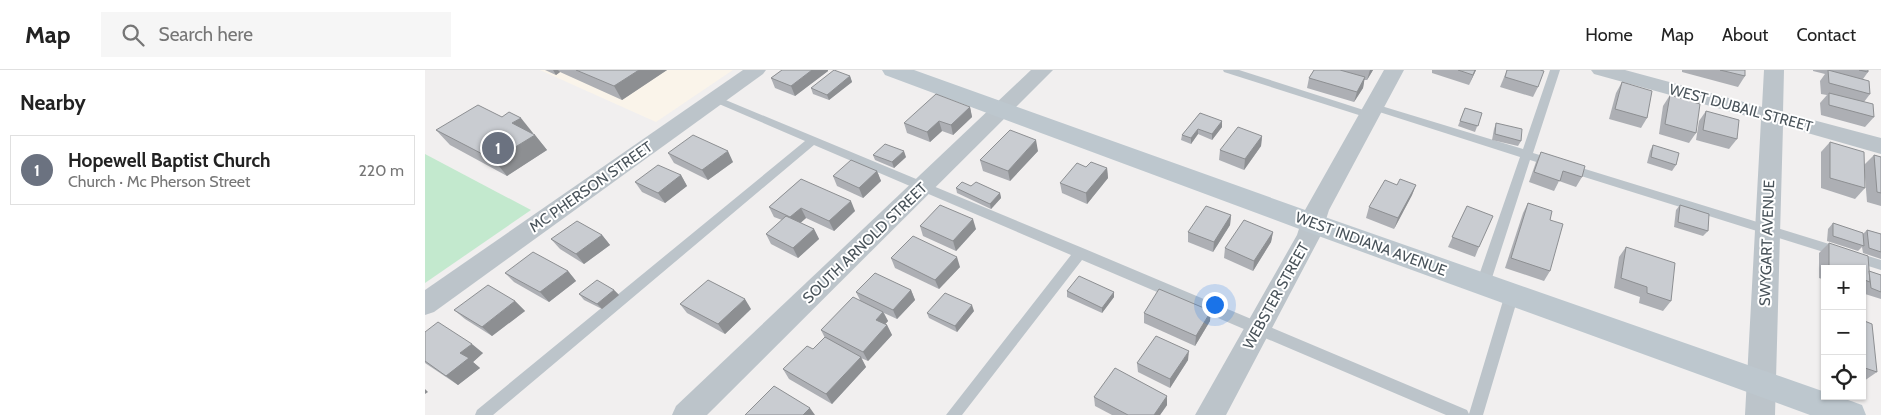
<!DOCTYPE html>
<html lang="en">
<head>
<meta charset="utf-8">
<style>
	body { margin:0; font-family:Cabin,sans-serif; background:#f6f6f6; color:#222 }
	.controls { position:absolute; right:15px; bottom:15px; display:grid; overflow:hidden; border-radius:0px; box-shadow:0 1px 4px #0004 }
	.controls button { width:45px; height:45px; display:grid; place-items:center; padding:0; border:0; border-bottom:1px solid #e0e0e0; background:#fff; color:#222; font:25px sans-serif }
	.you { position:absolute; left:789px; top:234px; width:18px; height:18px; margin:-12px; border:4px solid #fff; border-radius:50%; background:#1a73e8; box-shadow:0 0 0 8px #1a73e833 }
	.badge { display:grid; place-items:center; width:32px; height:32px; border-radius:50%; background:#ea580c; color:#fff; font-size:16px; font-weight:700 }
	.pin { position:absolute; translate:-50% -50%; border:2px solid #fff; box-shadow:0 1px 5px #0006 }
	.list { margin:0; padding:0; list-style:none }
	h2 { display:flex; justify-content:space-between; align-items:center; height:65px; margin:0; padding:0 20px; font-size:21px }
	h2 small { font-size:16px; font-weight:400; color:#767676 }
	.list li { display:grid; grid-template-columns:32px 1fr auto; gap:15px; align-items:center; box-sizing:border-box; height:70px; margin:0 10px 10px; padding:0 10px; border:1px solid #e0e0e0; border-radius:0px }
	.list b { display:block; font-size:19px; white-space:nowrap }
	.list p { margin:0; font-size:16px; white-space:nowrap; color:#767676 }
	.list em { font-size:16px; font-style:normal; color:#767676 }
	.icon { flex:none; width:28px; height:28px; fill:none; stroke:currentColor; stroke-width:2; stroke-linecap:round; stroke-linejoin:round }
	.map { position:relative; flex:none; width:1456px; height:345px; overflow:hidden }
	header { display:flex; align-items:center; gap:30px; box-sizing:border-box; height:70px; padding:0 25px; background:#fff; border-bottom:1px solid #e0e0e0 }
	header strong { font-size:24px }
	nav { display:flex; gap:28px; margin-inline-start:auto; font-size:18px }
	.search { width:350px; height:45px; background:#f6f6f6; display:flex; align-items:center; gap:12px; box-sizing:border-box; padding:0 18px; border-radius:0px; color:#767676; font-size:19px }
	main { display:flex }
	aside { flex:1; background:#fff }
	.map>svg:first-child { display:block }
	.commercial { fill:#faf4ea }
	.green { fill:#c3e9ce }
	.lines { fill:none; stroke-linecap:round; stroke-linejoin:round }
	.lane { fill:#bcc4ca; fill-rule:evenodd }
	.street { fill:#bcc4ca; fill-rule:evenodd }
	.secondary { fill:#bdc7ce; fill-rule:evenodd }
	.wall { fill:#adafb4 }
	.shaded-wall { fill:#8d8f92 }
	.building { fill:#c9ccd1; stroke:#8d8f92 }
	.labels { text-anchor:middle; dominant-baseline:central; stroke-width:4; stroke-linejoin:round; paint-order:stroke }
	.street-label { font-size:15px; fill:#49535a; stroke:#fff }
</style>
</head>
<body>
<header>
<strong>Map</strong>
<div class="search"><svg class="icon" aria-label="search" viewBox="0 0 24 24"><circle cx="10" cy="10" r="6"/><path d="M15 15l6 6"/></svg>Search here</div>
<nav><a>Home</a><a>Map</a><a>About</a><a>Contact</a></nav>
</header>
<main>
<aside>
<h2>Nearby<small></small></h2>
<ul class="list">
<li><span class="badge" style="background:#6b7280">1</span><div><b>Hopewell Baptist Church</b><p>Church · Mc Pherson Street</p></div><em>220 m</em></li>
</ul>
</aside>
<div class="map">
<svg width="1456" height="345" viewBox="0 0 1456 345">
	<rect width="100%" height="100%" fill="#f1efef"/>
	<path class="commercial" d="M115,0h193l-77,52z"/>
	<path class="green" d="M0,84l106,56 -106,73z"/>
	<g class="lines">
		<g class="lane">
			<path d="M798,0h16l134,43 1,2 -1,2h-8l-141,-45z"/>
			<path d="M1125,0h10l-27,83 348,107v10l-351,-110 -40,124 -2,4 -5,1 -5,-1 -2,-4 44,-127 -150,-48 -1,-2 5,-3 4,1 145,44z"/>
			<path d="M291,26l369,153 382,161 2,4 36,-120 2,-4 5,-1 5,1 2,4 -36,121h-37l-364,-155 -120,155h-16l125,-160 -257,-110 -321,270h-18l2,-5 328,-269 -93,-40 -1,-2z"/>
		</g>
		<g class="street">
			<path d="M318,0h23l-3,4 -329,238 -9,3v-25z"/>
			<path d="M606,0h22l-346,345h-35l4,-9z"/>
			<path d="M959,0h20l-75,140 -8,25 -95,180h-31l102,-180 8,-25z"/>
			<path d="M1166,0h34l137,37 2,-37h20l-1,42 98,26v16l-98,-28 -8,289h-30l16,-295 -167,-46z"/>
		</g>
		<path class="secondary" d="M457,0h32l408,146 503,176v4c13,0 24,4 37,9l4,10h-56l-508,-185 -417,-155z"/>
	</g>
	<g class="wall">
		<path d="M120,0h122l-45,30 -62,-28 -4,3z"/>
		<path d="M357,0h46v1l-33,25 -20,-8 -4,-10z"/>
		<path d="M889,0h59l-6,10h-3l-1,8 -9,14 -47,-14 2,-10z"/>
		<path d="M1007,0h44l-7,15 -37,-12z"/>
		<path d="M1082,0l31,17 -5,10 -33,-10z"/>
		<path d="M1257,0h63v6l-7,11 -56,-15z"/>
		<path d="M1388,0h55v2l-5,7 7,15 -6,8 10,15 -9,10 -44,-12 -1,-12 7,-8 -6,-1 -1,-13 5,-7 -12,-3z"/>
		<path d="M425,6l2,6 -23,18 -16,-6 -2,-6z"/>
		<path d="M1197,12l25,36 -6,10 -32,-9 7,-26z"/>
		<path d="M1245,25l26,38 -7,10 -30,-9 4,-28z"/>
		<path d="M545,37l2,10 -19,18 -11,-4 -12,11 -23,-9 -3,-10z"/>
		<path d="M1040,38l17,5 -7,19 -17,-6z"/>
		<path d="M1281,41l31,28 -8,10 -33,-9 3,-19z"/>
		<path d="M775,43l22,14 -10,13 -14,-6 -7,10 -10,-4 1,-5z"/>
		<path d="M1071,53l25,18 -3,5 -26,-6 2,-11z"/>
		<path d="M11,60l97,3h-1l3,2 12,15 -40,26 -57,-31z"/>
		<path d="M837,66l-1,10 -17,24 -25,-10 1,-10z"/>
		<path d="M1405,72l35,46 -10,11 -34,-11v-36z"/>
		<path d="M1228,75l23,20 -4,6 -25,-8 3,-12z"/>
		<path d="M613,81l-28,30 -27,-10 -3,-11z"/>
		<path d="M1116,82l41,25 -6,10 -17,-6 -5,10 -25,-9 7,-20z"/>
		<path d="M243,83l65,9 -25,18 -34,-17z"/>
		<path d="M448,85l33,2 -12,11 -19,-8z"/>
		<path d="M1449,85l7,2v49l-14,-4 -3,-37z"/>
		<path d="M661,97l21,1 1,10 -21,26 -25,-11 -2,-10z"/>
		<path d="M452,101l4,10 -18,17 -26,-12 -4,-10z"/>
		<path d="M256,105l6,11 -22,17 -23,-11 -7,-10z"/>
		<path d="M376,109l54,32 -21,20 -28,-13 -6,5 14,6 5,10 -21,19 -27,-14 -5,-10 16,-14 -8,-3 -5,-10z"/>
		<path d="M972,115h19l-4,10 -18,34 -28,-11 3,-11z"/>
		<path d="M546,116l29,7 1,5 -10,11 -34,-16 -1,-5z"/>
		<path d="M1103,133l22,17v51l-6,10 -39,-13 18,-55z"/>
		<path d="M1255,135l28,26 -5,5 -29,-9 2,-17z"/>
		<path d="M1042,136l12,41 -4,10 -27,-10z"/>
		<path d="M806,145l-1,10 -17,27 -25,-10v-10z"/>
		<path d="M1408,153l30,11 4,-4 14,4v25l-18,-6 -1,-6 -4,4 -31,-10 1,-12z"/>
		<path d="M495,156l56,3 -20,22 -33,-15z"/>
		<path d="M848,162l-2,10 -18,29 -29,-13 1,-10z"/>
		<path d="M177,165l8,10 -26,19 -24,-15 -9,-10z"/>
		<path d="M1404,173l40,28 12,4v24l-16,-5 -1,-7 -2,1v-19h-37v11l-6,-2v-25z"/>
		<path d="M1201,177l45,54 -8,10 -24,-8 1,-6 -26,-9 5,-31z"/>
		<path d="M466,188l69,9 -21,22 -44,-21z"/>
		<path d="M143,201l8,10 -27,21 -35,-20 -9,-9z"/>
		<path d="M189,220l5,5 -17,14 -18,-9 -5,-6z"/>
		<path d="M486,220l4,10 -18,19 -13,-6 4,8 -3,3 2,1 5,10 -24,26 -7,-3 5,9 -34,37 -43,-25 -6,-10 30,-20 12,-11 -4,-8 39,-30 -4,-8z"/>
		<path d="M642,221l47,1v5l-12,16 -35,-16z"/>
		<path d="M90,231l10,10 -33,25 -27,-17 -11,-9z"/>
		<path d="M255,234l71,5 -26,25 -38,-21z"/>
		<path d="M549,241l-17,21 -28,-14 -2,-5z"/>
		<path d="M719,243l66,8 -15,25 -51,-23z"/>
		<path d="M1437,250l15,52 -13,9 -2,-1z"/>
		<path d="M1400,260v37l-3,-1 -1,-33z"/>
		<path d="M0,262l58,21 -10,9 7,6 -22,17 -33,-22z"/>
		<path d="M763,290l-18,28 -32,-16 -1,-9z"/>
		<path d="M742,326v9l-7,10h-48l-17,-9 -1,-9z"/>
	</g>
	<g class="shaded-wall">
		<path d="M128,0h5l2,2 -4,3z"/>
		<path d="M214,0h28l-45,30 -8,-14z"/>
		<path d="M387,0h16v1l-33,25 -4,-10z"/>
		<path d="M945,0h3l-6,10z"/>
		<path d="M1050,0h1l-7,15z"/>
		<path d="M425,6l2,6 -23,18 -2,-5z"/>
		<path d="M940,7l-2,11 -9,14 3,-10z"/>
		<path d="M545,37l2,10 -19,18 -2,-10z"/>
		<path d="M96,48l12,15 -9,6 -12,-16z"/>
		<path d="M514,51l3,10 -12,11 -3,-10z"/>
		<path d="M797,51v6l-10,13v-6z"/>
		<path d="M773,59v5l-7,10v-6z"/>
		<path d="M110,65l12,15 -40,26 -13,-16z"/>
		<path d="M837,66l-1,10 -17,24 1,-11z"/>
		<path d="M611,70l2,11 -28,30 -2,-10z"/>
		<path d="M303,81l5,11 -25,18 -6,-10z"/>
		<path d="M479,81l2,6 -12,11 -2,-6z"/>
		<path d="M682,98l1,10 -21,26 -1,-11z"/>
		<path d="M452,101l4,10 -18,17 -4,-10z"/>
		<path d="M256,105l6,11 -22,17 -7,-10z"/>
		<path d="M991,115l-4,10 -18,34 4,-11z"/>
		<path d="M575,123l1,5 -10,11 -1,-5z"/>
		<path d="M426,131l4,10 -21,20 -5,-10z"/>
		<path d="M376,138l5,10 -10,9 -6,-10z"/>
		<path d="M806,145l-1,10 -17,27 1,-10z"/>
		<path d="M548,149l3,10 -20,22 -3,-10z"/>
		<path d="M389,159l5,10 -21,19 -5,-10z"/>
		<path d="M848,162l-2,10 -18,29 1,-10z"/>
		<path d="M177,165l8,10 -26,19 -8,-10z"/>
		<path d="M532,187l3,10 -21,22 -4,-9z"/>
		<path d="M143,201l8,10 -27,21 -9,-10z"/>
		<path d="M189,220l5,5 -17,14 -5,-5z"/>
		<path d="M486,220l4,10 -18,19 -4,-9z"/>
		<path d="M689,222v5l-12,16v-5z"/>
		<path d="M320,229l6,10 -26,25 -7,-10z"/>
		<path d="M90,231l10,10 -33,25 -10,-9z"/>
		<path d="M547,235l2,6 -17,21 -2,-6z"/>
		<path d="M786,241l-1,10 -15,25 1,-10z"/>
		<path d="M458,242l5,9 -7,8 -5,-9z"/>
		<path d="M462,255l5,10 -24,26 -5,-9z"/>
		<path d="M47,274l11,9 -10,9 7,6 -22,17 -12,-9 14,-23z"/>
		<path d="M764,281l-1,9 -18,28v-9z"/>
		<path d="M436,287l5,10 -34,37 -6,-10z"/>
		<path d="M0,319l3,3 -3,2z"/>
		<path d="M742,326v9l-7,10h-6z"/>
		<path d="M385,338l5,7h-12z"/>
	</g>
	<g class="building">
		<path d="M151,0h63l-25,16z"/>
		<path d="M357,0h30l-21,16 -20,-8z"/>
		<path d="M409,0l16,6 -23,19 -16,-7z"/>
		<path d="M889,0h26l25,7 -8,15 -48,-14z"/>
		<path d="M1033,0h17l-2,5z"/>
		<path d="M1082,0h33l4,1 -6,16 -33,-10z"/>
		<path d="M1295,0h25v6z"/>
		<path d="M1403,0l41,11 1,13 -41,-11z"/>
		<path d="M1434,0h9v2z"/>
		<path d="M1197,12l30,9 -5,27 -32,-9z"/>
		<path d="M1404,23l44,11 1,13 -45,-12z"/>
		<path d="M511,24l34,13 -19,18 -12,-4 -12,11 -23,-9z"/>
		<path d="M1245,25l30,9 -4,29 -31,-9z"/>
		<path d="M53,35l24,12 7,-5 12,6 -9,5 23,12 -41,25 -58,-30z"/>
		<path d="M1040,38l17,5 -4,13 -18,-5z"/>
		<path d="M1281,41l33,9 -2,19 -34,-9z"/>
		<path d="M775,43l22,8 -10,13 -14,-5 -7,9 -9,-3z"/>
		<path d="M1071,53l26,6 -1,12 -26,-7z"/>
		<path d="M813,57l24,9 -17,23 -25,-9z"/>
		<path d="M585,60l26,10 -28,31 -28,-11z"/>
		<path d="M268,65l35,16 -26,19 -34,-17z"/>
		<path d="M1405,72l34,10 1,36 -35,-10z"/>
		<path d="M460,74l19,7 -12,11 -19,-7z"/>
		<path d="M1228,75l26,8 -3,12 -25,-8z"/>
		<path d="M1116,82l44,14 -3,11 -19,-6 -3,10 -26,-9z"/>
		<path d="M1449,85l7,2v36l-4,-1z"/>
		<path d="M426,90l26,11 -18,17 -26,-12z"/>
		<path d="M666,92l16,6 -21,25 -26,-10 17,-20 9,4z"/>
		<path d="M233,95l23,10 -23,18 -23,-11z"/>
		<path d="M376,109l50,22 -22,20 -28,-13 -11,9 -21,-10z"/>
		<path d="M975,109l16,6 -18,33 -29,-11 16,-27 12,5z"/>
		<path d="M537,112l9,4 5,-4 24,11 -10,11 -34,-16z"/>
		<path d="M1103,133l24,8 -2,9 13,4 -13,47 -39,-13z"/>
		<path d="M515,135l33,14 -20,22 -33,-15z"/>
		<path d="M1255,135l29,9 -1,17 -30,-9z"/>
		<path d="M781,136l25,9 -17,27 -26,-10z"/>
		<path d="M1042,136l26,10 -14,31 -27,-10z"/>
		<path d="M361,146l28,13 -21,19 -27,-14z"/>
		<path d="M819,150l29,12 -19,29 -29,-13z"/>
		<path d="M152,151l25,14 -26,19 -25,-15z"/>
		<path d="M1408,153l30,10 1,13 -31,-10z"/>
		<path d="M1442,160l14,4v18l-12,-4z"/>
		<path d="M488,166l44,21 -22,23 -44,-22z"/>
		<path d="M1404,173l39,13 2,26 -8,-3v-10l-33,-1z"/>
		<path d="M1201,177l49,16 -4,38 -24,-8v-6l-26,-9z"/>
		<path d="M108,182l35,19 -28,21 -35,-19z"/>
		<path d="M1444,201l12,4v17l-10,-4z"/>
		<path d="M450,203l36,17 -18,20 -37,-18z"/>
		<path d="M654,206l35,16 -12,16 -35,-17z"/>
		<path d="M172,210l17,10 -17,14 -18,-10z"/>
		<path d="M283,210l37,19 -27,25 -38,-20z"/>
		<path d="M63,215l27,16 -33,26 -28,-17z"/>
		<path d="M734,219l52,22 -15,25 -52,-23z"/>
		<path d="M520,223l27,12 -17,21 -28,-13z"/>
		<path d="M428,227l30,15 -7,8 11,5 -24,27 -42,-22z"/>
		<path d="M1437,250l10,4 5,48 -15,-5z"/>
		<path d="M13,252l34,22 -12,9 9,5 -23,18 -21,-15v-29z"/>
		<path d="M731,266l33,15 -19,28 -33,-16z"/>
		<path d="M400,267l36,20 -35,37 -43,-25 24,-23 6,3z"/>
		<path d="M690,298l52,28 -13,19h-26l-34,-18z"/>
		<path d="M349,316l36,22 -7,7h-58z"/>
	</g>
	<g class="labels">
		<g class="street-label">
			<text transform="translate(1316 38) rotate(15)">WEST DUBAIL STREET</text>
			<text transform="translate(166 117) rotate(-35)">MC PHERSON STREET</text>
			<text transform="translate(440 173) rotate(-44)">SOUTH ARNOLD STREET</text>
			<text transform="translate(1342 173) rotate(-88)">SWYGART AVENUE</text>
			<text transform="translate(946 174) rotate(20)">WEST INDIANA AVENUE</text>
			<text transform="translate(851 226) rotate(-61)">WEBSTER STREET</text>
		</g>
	</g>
</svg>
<div class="controls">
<button>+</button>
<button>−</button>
<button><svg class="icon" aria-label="locate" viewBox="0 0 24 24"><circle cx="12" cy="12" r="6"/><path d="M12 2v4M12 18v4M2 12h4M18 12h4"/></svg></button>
</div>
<div class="you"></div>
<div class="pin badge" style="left:73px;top:78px;background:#6b7280">1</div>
</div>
</main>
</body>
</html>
